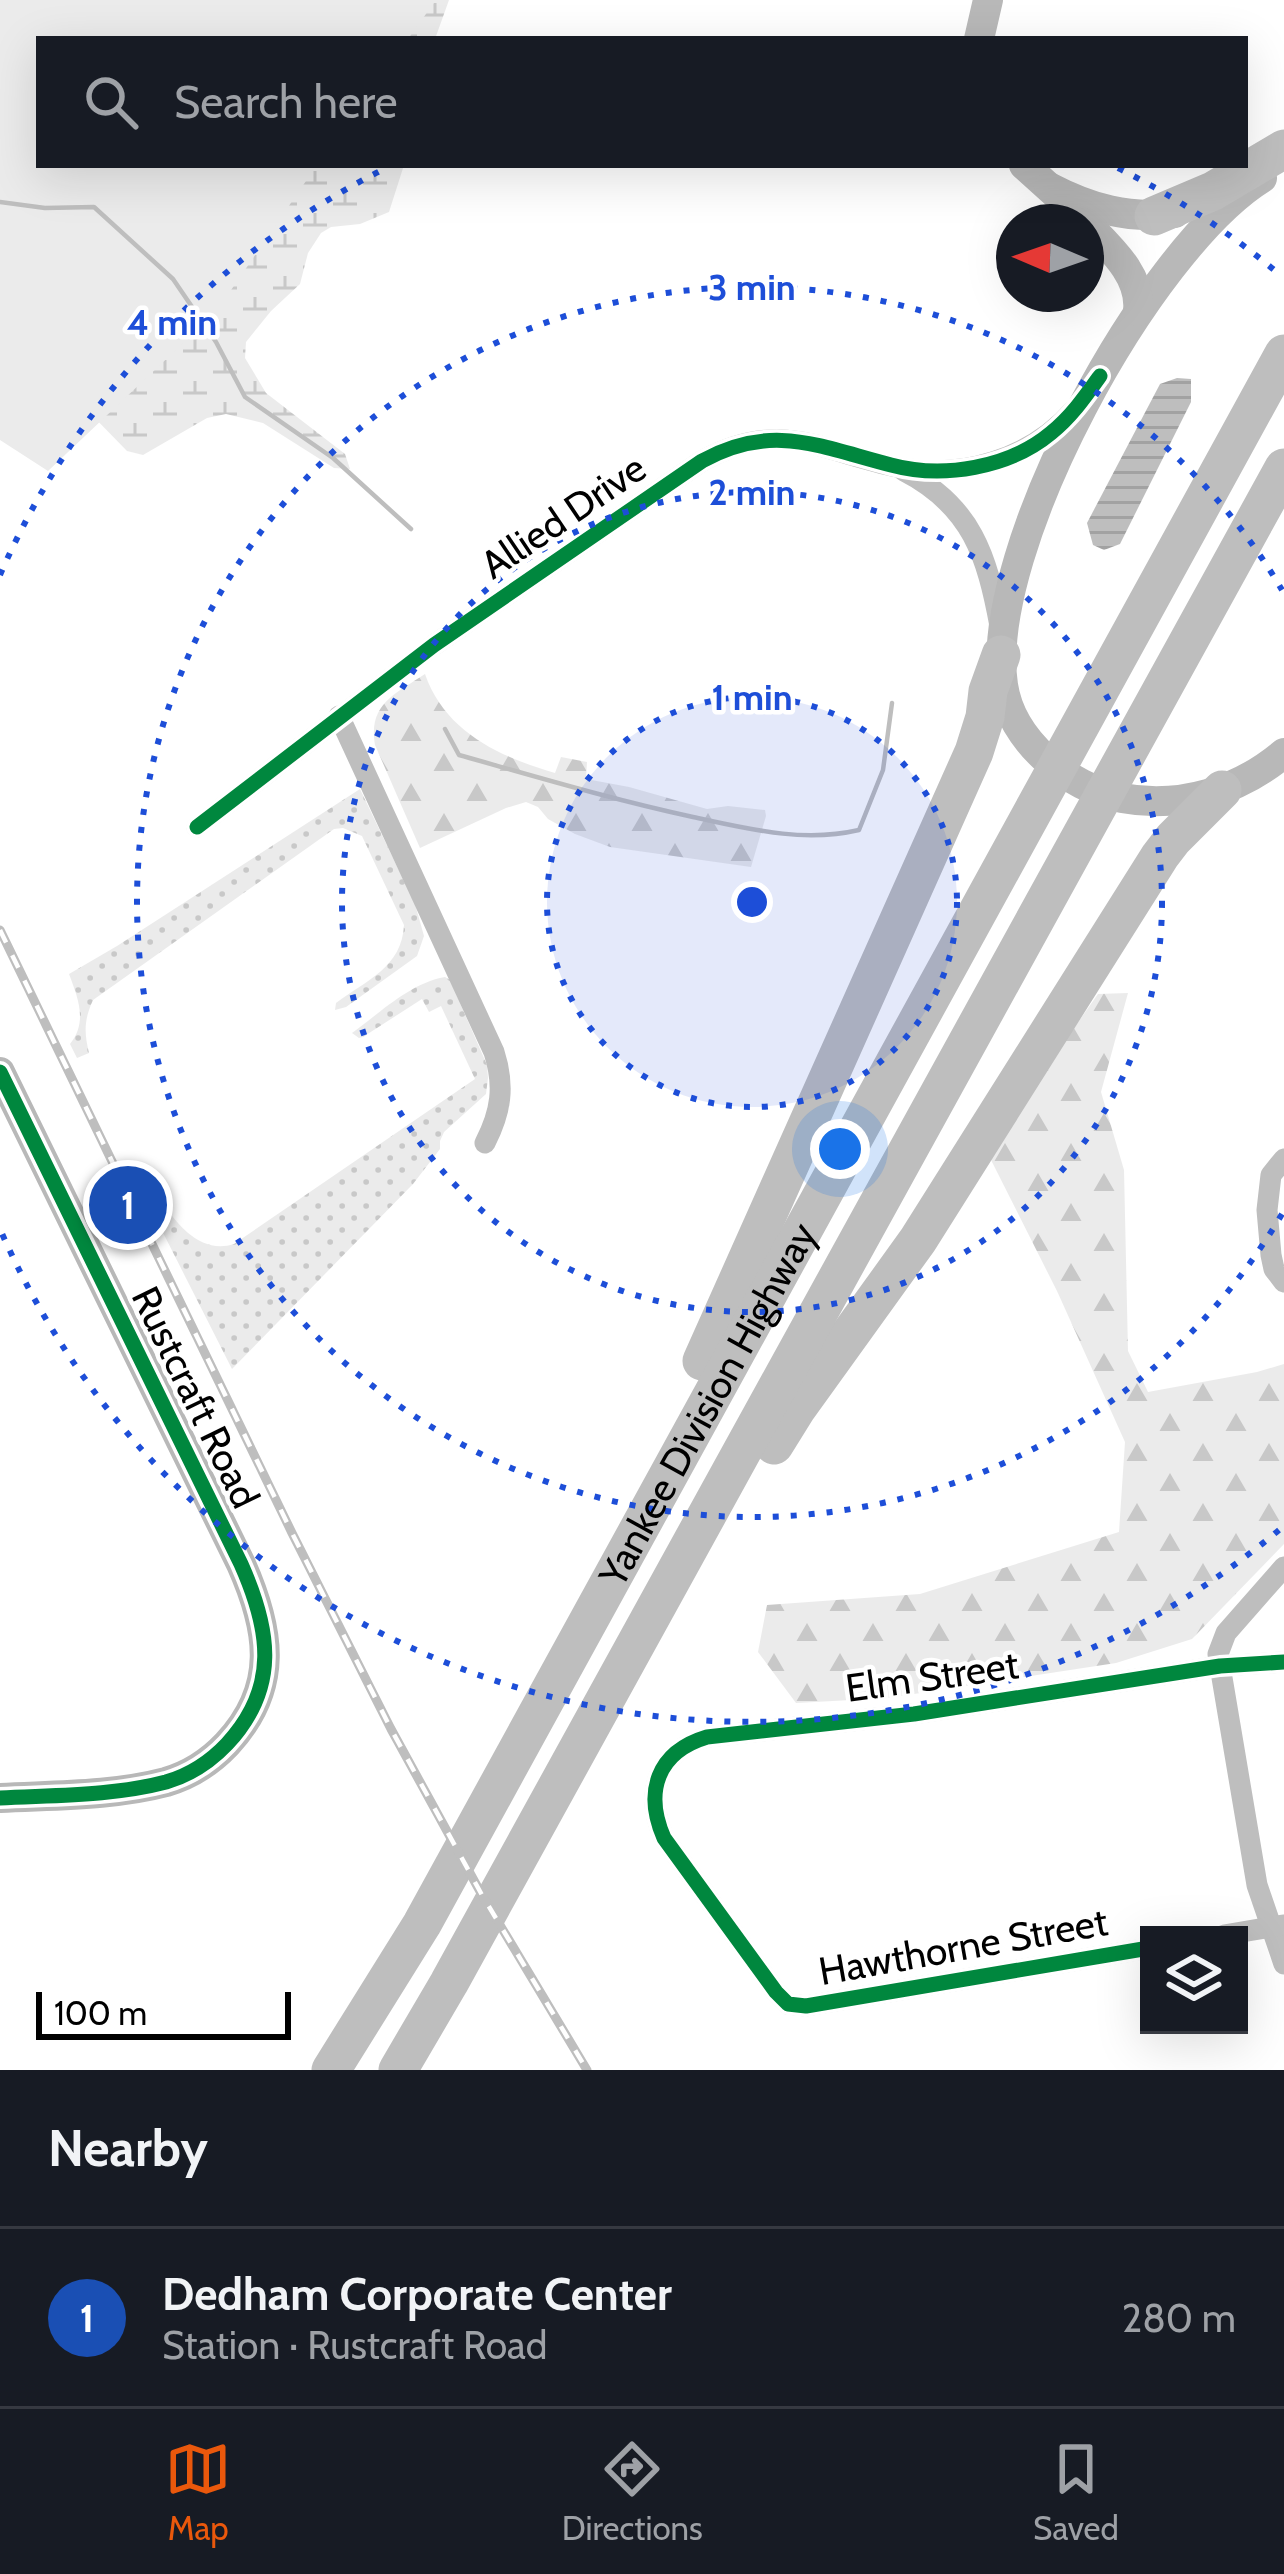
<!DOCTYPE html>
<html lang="en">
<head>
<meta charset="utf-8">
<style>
	body { margin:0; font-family:Cabin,sans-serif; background:#242831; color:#f1f3f6 }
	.controls { position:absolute; right:36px; bottom:36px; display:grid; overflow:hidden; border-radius:0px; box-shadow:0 12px 48px #0002 }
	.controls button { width:108px; height:108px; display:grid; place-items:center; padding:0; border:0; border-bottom:3px solid #363941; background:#171b24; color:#f1f3f6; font:60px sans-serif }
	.compass { position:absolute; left:996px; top:204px; width:108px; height:108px; border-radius:50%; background:#171b24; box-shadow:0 12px 48px #0002; rotate:272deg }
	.scale { position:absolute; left:36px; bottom:30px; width:255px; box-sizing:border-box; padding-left:12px; border:6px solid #000; border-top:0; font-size:33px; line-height:42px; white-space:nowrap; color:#000; -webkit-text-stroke:9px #fff; paint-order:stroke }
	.you { position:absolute; left:840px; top:1149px; width:42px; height:42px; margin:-30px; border:9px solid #fff; border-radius:50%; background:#1a73e8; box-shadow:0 0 0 18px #1a73e833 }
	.badge { display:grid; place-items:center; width:78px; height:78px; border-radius:50%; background:#ea580c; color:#fff; font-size:39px; font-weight:700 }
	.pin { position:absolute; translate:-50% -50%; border:6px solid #fff; box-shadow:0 3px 12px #0006 }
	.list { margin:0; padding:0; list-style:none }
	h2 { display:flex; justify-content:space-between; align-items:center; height:156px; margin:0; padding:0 48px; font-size:51px }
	h2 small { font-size:39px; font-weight:400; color:#9ea1a6 }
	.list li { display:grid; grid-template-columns:78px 1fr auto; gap:36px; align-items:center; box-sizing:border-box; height:180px; padding:0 48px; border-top:3px solid #363941 }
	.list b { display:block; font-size:45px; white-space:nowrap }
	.list p { margin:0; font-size:39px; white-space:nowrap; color:#9ea1a6 }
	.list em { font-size:39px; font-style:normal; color:#9ea1a6 }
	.icon { flex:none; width:66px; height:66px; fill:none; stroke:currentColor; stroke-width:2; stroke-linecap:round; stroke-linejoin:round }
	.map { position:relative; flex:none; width:1284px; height:2070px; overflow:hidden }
	.search { position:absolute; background:#171b24; box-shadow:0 12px 48px #0002; left:36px; right:36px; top:36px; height:132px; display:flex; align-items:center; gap:30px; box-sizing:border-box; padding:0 42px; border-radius:0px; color:#9ea1a6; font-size:45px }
	.sheet { height:336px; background:#171b24 }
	nav { display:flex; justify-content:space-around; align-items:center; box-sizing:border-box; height:168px; border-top:3px solid #363941; background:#171b24; font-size:33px; color:#9ea1a6 }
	nav a { display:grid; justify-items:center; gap:6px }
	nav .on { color:#ea580c }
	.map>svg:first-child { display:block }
	.grass { fill:url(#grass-dots) }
	.forest { fill:url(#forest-firs) }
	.wetland { fill:url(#wetland-marsh) }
	.park { fill:#ebebeb }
	.water { fill:url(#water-rules) }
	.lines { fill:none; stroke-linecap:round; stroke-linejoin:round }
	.stream { stroke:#bebebe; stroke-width:4.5 }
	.street { stroke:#bebebe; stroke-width:21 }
	.secondary { stroke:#b8b8b8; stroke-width:30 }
	.highway { stroke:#bebebe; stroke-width:39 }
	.rail-casing { stroke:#bebebe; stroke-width:9 }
	.rail { stroke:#fff; stroke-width:4.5; stroke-dasharray:14; stroke-linecap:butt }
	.cycleway-casing { stroke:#fff; stroke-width:22 }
	.cycleway { stroke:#00873e; stroke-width:15 }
	.ring { fill:none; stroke:#1d4ed8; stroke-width:6; stroke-dasharray:6 12 }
	.labels { text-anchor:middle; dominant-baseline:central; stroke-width:9; stroke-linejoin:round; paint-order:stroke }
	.street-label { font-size:39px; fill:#000; stroke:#fff }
	.centre { fill:#1d4ed8; stroke:#fff; stroke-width:6 }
	.ring-label { font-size:36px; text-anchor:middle; font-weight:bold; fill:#1d4ed8; stroke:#fff; stroke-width:9; stroke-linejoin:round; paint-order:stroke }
</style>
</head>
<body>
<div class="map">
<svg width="1284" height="2070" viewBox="0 0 1284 2070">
	<defs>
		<pattern id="grass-dots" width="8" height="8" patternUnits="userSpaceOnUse" patternTransform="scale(3)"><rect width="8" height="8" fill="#ebebeb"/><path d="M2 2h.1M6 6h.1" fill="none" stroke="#c8c8c8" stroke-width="1.8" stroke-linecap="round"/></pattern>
		<pattern id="forest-firs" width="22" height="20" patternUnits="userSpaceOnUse" patternTransform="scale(3)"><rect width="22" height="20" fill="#ebebeb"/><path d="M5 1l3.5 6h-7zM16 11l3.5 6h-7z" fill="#c8c8c8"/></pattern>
		<pattern id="wetland-marsh" width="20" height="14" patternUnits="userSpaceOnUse" patternTransform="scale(3)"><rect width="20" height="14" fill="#ebebeb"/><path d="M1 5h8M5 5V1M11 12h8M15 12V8" fill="none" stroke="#c8c8c8"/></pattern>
		<pattern id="water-rules" width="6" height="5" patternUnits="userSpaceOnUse" patternTransform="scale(3)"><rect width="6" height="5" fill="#bebebe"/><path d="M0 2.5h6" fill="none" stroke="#a2a2a2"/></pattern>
	</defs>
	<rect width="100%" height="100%" fill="#fff"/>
	<g class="grass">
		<path d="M360,789l55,115 9,32 -7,20 -71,51 -11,3 1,-7c31,-23 66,-36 68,-78l-42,-89 -19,-8 -9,1 -241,171c-9,20 -9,32 -4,53l-12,5 -7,-14c18,-22 8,-46 -1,-70l48,-28z"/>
		<path d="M445,977l5,3 37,85 1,13 -2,16 -42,38 -4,9v8l-27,35 -181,185 -81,-160 13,-5c15,24 39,50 70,40l241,-165 -34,-73 -12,6 -7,-13 -59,38 -4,1 -7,-5c28,-20 58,-50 93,-56z"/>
	</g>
	<g class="forest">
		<path d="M425,674c20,58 75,83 130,99l6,-16 26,5 -1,17 43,8 78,22 21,-3 37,4 1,6 -15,51 -141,-20 -35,-13 -27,-15 -10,-12 -12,-5 -20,6 -86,40 -45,-103c-7,-41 20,-51 50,-71z"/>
		<path d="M1128,993l-27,99 23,78 4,181 20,41 109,-20 27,-8v180l-92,95 -76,24 -228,35 -92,5 -38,-51 9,-47 153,-11 199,-62 6,-90 -68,-151 -67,-133 45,-75 63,-89z"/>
	</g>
	<path class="wetland" d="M0,0h449l-14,39h-396v126h365l-15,47 -29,12 -29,3 -10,6 -13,20 -8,31 -29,27 -25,31 -1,16 21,35 79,61 5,15 -16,-1 -71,-45 -37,-9 -19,4 -64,37 -16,-4 -40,-41 -39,-135z"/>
	<path class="park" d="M0,0h436l-28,39h-369v126h278l-101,147 -168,159 -48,-31z"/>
	<path class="water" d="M1177,378l14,1v23l-71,142 -16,6 -11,-5 -6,-22 73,-139z"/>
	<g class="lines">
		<g class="stream">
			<path d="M0,202l45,6 49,-1 79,72 43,63 29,55 88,61 78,71"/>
			<path d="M445,729l14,26c78,22 155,45 234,62 56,12 110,26 166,13l24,-60 9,-67"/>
		</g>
		<g class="street">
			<path d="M904,471c68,35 83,85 96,155"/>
			<path d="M339,716l155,336c11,34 7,60 -9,91"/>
			<path d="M197,827l237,-182 268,-184c78,-43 119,-10 195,6 64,13 134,-8 177,-57"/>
			<path d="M1284,1159l-13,16 -4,35 4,45 3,14 10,13"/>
			<path d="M1284,1567l-58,66 -8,21 39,231 27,79"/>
			<path d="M1224,1935l59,-10"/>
			<path d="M1149,1948l-343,58 -18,-2 -12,-12 -112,-154c-20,-46 -7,-86 43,-101l207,-23 306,-48 64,-4"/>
		</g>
		<g class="secondary">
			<path d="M979,39l9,-39"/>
			<path d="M1024,165l40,36"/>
			<path d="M1262,178c-114,71 -279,372 -259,507 8,55 65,103 119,113 58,11 117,-7 162,-45"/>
			<path d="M1049,187c40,21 81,33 126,26"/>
			<path d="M1086,223c23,24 56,52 52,88"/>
			<path d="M0,1072l241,492c29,65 39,123 -14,180 -17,18 -37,31 -61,38 -53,14 -112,13 -166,16"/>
		</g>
		<g class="highway">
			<path d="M1154,216l59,-25 71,-42"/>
			<path d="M702,1361l272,-609 11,-35 3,-26 13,-36"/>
			<path d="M774,1445l23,-37 121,-168 242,-384 13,-17 49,-49"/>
			<path id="s1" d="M331,2070l91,-146 862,-1570"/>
			<path d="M398,2070l51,-87 835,-1515"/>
		</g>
		<defs>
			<path id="rail" d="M0,930l292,603 99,196 91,166 105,175"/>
		</defs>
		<use href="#rail" class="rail-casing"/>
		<use href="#rail" class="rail"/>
		<defs>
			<g id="cycleway">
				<path d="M197,827l237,-182 268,-184c70,-39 118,-14 189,4 52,14 118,3 160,-32 20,-16 34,-36 49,-57"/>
				<path d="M0,1072l241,492c29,65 39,123 -14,180 -17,18 -37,31 -61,38 -53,14 -112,13 -166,16"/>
				<path d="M1149,1948l-343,58 -18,-2 -12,-12 -112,-154c-20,-46 -7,-86 43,-101l207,-23 306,-48 64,-4"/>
			</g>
		</defs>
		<use href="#cycleway" class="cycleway-casing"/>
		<use href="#cycleway" class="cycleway"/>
	</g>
	<circle cx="752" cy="902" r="205" fill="#1d4ed8" fill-opacity=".12"/>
	<g class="ring">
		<circle cx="752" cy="902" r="205"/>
		<circle cx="752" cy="902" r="410"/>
		<path d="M1282 1214A615 615 0 1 1 1282 590"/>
		<path d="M1279 1530A820 820 0 0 1 0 1229M0 575A820 820 0 0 1 386 168M1118 168A820 820 0 0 1 1279 274"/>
	</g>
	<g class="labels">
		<g class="street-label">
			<text transform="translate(563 516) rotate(-34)">Allied Drive</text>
			<text transform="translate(196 1397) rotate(64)">Rustcraft Road</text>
			<text stroke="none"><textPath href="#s1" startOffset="765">Yankee Division Highway</textPath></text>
			<text transform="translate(932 1676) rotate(-8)">Elm Street</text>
			<text transform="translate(963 1946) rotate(-10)">Hawthorne Street</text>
		</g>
	</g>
	<circle cx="752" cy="902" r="18" class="centre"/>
	<g class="ring-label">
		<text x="752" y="300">3 min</text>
		<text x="172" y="335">4 min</text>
		<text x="752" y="505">2 min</text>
		<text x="752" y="710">1 min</text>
	</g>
</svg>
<div class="controls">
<button><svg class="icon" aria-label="layers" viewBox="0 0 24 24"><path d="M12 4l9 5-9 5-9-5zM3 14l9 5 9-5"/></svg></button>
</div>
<svg class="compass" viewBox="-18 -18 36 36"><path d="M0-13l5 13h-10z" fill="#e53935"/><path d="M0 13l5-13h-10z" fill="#9ea1a6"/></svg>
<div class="scale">100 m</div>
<div class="you"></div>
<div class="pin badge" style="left:128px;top:1205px;background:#1a4fb4">1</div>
<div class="search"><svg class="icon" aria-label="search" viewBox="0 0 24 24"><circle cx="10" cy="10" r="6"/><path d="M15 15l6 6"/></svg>Search here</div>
</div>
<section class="sheet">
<h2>Nearby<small></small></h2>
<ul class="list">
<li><span class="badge" style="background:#1a4fb4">1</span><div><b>Dedham Corporate Center</b><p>Station · Rustcraft Road</p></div><em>280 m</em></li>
</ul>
</section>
<nav>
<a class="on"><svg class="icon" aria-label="map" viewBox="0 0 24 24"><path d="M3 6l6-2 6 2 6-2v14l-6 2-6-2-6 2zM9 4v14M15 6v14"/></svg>Map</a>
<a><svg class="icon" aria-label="directions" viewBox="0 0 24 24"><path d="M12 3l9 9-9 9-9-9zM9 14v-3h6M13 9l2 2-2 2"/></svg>Directions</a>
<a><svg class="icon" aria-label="saved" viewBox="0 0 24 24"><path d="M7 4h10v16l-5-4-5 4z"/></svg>Saved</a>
</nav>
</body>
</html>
